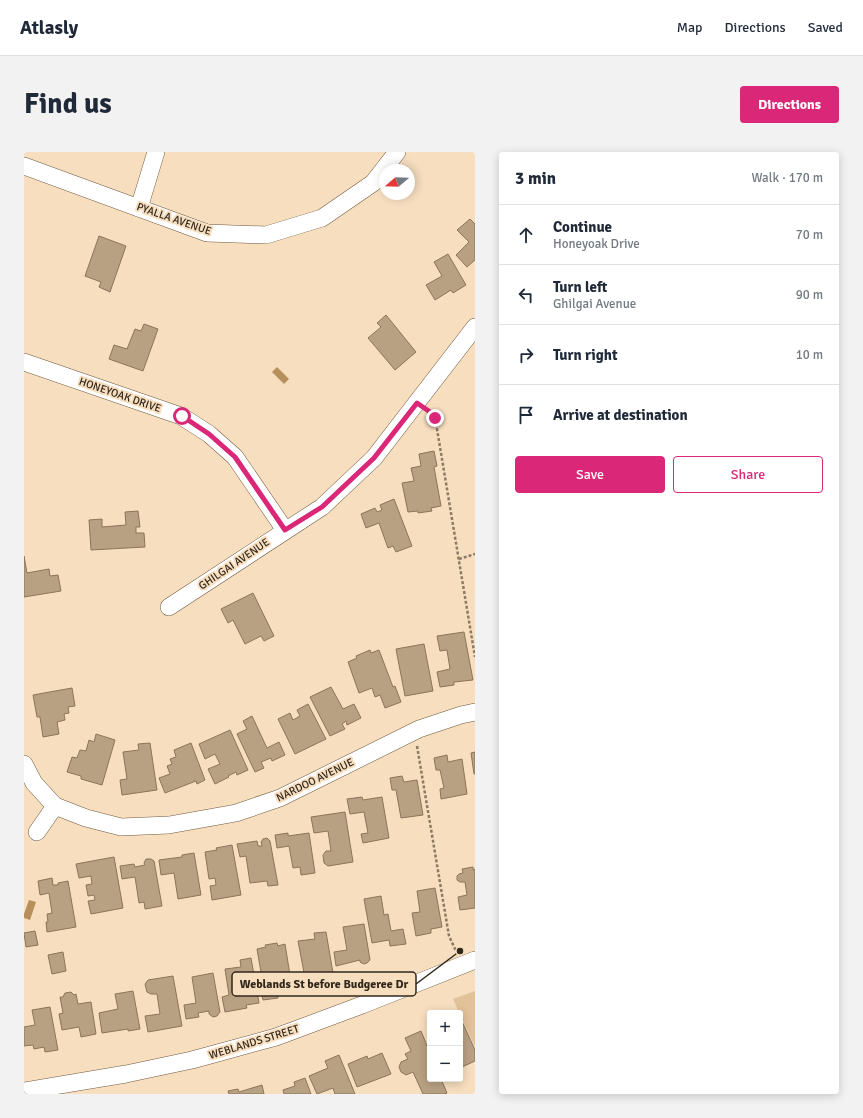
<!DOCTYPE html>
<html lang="en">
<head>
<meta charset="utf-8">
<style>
	body { margin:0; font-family:Signika,sans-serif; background:#f2f2f3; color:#1f2937 }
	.controls { position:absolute; right:12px; bottom:12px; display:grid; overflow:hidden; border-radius:4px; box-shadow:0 2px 10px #0003 }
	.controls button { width:36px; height:36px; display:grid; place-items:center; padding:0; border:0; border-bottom:1px solid #e0e1e3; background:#fff; color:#1f2937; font:20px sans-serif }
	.compass { position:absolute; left:355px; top:12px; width:36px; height:36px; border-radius:50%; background:#fff; box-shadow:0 2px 10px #0003; rotate:251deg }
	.stop { position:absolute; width:12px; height:12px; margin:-9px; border:3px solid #db2777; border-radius:50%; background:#fff }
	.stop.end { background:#db2777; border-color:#fff; box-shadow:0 1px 4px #0008 }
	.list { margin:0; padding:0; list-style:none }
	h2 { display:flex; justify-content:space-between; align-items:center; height:52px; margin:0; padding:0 16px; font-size:17px }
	h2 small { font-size:13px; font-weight:400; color:#747a83 }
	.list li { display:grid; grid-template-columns:26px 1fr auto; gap:12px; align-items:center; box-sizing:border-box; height:60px; padding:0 16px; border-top:1px solid #e0e1e3 }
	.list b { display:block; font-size:15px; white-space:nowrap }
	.list p { margin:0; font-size:13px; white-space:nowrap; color:#747a83 }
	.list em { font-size:13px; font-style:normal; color:#747a83 }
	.actions { display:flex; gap:8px; padding:12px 16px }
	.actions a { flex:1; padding:9px 0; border:1px solid #db2777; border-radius:4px; text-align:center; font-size:14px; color:#db2777 }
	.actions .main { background:#db2777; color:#fff }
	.icon { flex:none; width:22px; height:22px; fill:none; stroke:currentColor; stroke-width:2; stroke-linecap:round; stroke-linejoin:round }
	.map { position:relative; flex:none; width:451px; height:942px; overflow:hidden; border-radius:4px }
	header { display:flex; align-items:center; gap:24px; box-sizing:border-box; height:56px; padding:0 20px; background:#fff; border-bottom:1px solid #e0e1e3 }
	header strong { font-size:19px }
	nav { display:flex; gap:22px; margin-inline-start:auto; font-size:14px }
	.intro { display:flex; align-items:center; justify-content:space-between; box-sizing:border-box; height:96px; padding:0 24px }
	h1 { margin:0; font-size:28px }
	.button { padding:10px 18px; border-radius:4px; background:#db2777; color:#fff; font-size:14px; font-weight:700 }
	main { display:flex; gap:24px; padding:0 24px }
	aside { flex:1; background:#fff; border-radius:4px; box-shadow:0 2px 10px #0003 }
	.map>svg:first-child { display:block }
	.green { fill:#e2c299 }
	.water { fill:#b68f5d }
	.building { fill:#b8a183; stroke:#8b7458 }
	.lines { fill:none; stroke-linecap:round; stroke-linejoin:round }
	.minor-casing { stroke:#6f5a3e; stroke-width:18 }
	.path { stroke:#8b7a66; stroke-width:2.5; stroke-dasharray:3 2; stroke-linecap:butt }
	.minor { stroke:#fff; stroke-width:17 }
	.route { stroke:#db2777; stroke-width:5 }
	.labels { text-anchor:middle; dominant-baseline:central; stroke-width:4; stroke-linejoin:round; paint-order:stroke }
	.street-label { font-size:11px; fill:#30271b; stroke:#f7debf }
	.leader { fill:none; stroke:#30271b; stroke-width:1.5 }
	.callout-dot { fill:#30271b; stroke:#f7debf; stroke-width:1.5 }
	.callout { fill:#f7debf; stroke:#30271b; stroke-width:1.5 }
	.callout-label { font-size:12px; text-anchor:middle; font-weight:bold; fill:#30271b }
</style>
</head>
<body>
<header>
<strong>Atlasly</strong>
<nav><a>Map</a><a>Directions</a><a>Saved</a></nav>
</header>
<div class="intro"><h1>Find us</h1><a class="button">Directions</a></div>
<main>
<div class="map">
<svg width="451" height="942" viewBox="0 0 451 942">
	<rect width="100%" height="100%" fill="#f7debf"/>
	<path class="green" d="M451,839v56l-22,-48z"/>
	<g class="water">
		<path d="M253,215l12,12 -5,5 -12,-12z"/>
		<path d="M5,748l7,2 -6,18 -6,-2v-4z"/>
	</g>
	<g class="building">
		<path d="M446,67l5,5v36l-8,7 -11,-12 13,-13 -12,-12z"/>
		<path d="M75,84l27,10 -16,46 -11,-5 2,-5 -16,-6z"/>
		<path d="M424,102l18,31 -13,8 -2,-3 -16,10 -9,-15 16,-9 -8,-14z"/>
		<path d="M362,163l30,37 -21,18 -27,-32 13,-11 -4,-4z"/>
		<path d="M120,172l14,5 -15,42 -34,-12 5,-14 13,4 8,-20 6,2z"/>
		<path d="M410,299l3,15 -3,1 7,39 -10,2 1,3 -14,2v-2l-10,1 -6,-29 12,-2 -3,-13 10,-2 -2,-12z"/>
		<path d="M370,347l18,47 -16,6 -3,-6 -5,2 -9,-25 -13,5 -5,-14 14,-6 2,4 5,-2 -2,-5z"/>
		<path d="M114,359l2,16h-4v6h8l1,14 -54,3 -2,-30 13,-1v8l24,-2 -1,-13z"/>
		<path d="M0,404l3,17 22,-4 1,7 8,-1 3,16 -37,6z"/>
		<path d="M229,441l21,43 -10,5 -3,-5 -16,8 -12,-24 -5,3 -7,-14z"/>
		<path d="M440,480l9,48 -19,2v3l-14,2 -3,-15 13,-3 -3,-19 -7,1 -3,-15z"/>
		<path d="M400,492l9,47 -28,5 -9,-47z"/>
		<path d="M346,498l1,3 8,-3 14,37 2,-1 6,16 -16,6 -5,-13 -5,2 -3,-9 -13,5 -11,-31 9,-4 -1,-2z"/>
		<path d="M307,535l12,22 11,-5 7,14 -14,7 -1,-4 -4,3 3,5 -15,7 -20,-39z"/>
		<path d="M48,536l3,18 -7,1 1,6 -5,1 1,6 -8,2 2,12 -16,3 -3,-20h-3l-4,-22z"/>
		<path d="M284,552l18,35 -31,15 -17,-35 12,-6 3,7 7,-4 -3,-6z"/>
		<path d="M228,564l15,32 12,-6 6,13 -13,6 -1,-3 -10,4 3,6 -9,4 -18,-38 10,-5 -4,-8z"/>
		<path d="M206,578l18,40 -11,5 -1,-3 -8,4 1,1 -14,7 -7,-15 12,-5 -5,-10 -10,5 -6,-15z"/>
		<path d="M72,582l19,6 -13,45 -21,-6v-3l-14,-4 5,-15 5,1 3,-8 6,1 3,-11 5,2z"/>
		<path d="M126,591l7,47 -35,5 -2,-15 7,-1 -4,-27 16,-2 -1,-6z"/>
		<path d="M167,591l14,37 -8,4 -1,-3 -31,12 -6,-15 11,-4 -3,-8 5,-2 -2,-5 6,-2 -2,-7z"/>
		<path d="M451,600v22h-1l-3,-21z"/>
		<path d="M423,603l1,7 14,-3 5,35 -26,5 -1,-10 4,-1 -4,-18h-4l-2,-12z"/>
		<path d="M378,624l2,6 13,-2 6,35 -22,3 -5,-28h-4l-2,-12z"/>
		<path d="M338,645l1,3 19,-3 7,41 -26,5 -2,-9 7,-1 -4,-21 -14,2 -3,-15z"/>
		<path d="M321,660l8,50 -25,4 -4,-3 -1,-8 3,-4h5l-3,-20 -14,2 -3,-16z"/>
		<path d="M264,681v3l21,-3 6,40 -14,2 -1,-8 -7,1 -4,-22 -12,2 -2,-13z"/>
		<path d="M243,686l3,3 8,44 -10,1 -1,-5 -17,2 -4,-27 -6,1 -3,-13 20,-3 1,5h4l-1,-4 2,-3z"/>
		<path d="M208,693l9,50 -29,5 -2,-14 6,-1 -1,-7 -6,1 -4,-27 12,-2 -1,-2z"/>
		<path d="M170,701l7,42 -23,4 -4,-26 -13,2 -2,-15 23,-3v-2z"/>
		<path d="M90,705l9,51 -32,6 -3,-13 7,-1 -1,-5 -6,1 -2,-11 6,-1 -1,-8 -12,2 -3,-14z"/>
		<path d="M122,707h5l3,2 8,45 -17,3 -1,-7 -5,1 -4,-26 -13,2 -2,-13 14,-2 1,3 10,-2 -1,-2z"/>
		<path d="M449,715v3l2,-1v39l-15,2 -2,-13 9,-2 -2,-13h-5l-3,-2v-4l2,-2 4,-1 -1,-4z"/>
		<path d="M28,726l1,7h5v-2l10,-2 8,46 -29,5 -1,-10h2l-1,-8 5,-1 -3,-20 -9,2 -2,-14z"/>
		<path d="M411,736l7,39 -11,2v4l-15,3 -4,-23 8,-1 -3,-21z"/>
		<path d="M357,744l3,19 4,-1 3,17 12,-2 3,15 -16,2 -1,-6 -17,3 -8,-44z"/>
		<path d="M340,772l6,36 -3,3 -3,1 -4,-2v-2l-24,6 -2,-14 13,-2 -4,-23z"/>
		<path d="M11,779l3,14 -12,2 -2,-14z"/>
		<path d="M302,780l8,47 -28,4 -8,-42 17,-2 -1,-6z"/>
		<path d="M253,791l1,3 7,-2 5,31 -11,2 1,7 -4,1 2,13 -15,2 -3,-15 3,-1 -6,-35 9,-2 -1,-2z"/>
		<path d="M39,800l3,19 -14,3 -4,-19z"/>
		<path d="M227,806l8,45 -13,2 1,3 -22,4 -3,-15 7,-2 -4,-26 16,-2 -1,-7z"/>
		<path d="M189,821l7,39 -3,4 -4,1 -4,-3v-3l-11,2 1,4 -13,2 -2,-14 12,-2 -4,-26z"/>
		<path d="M149,824l9,50 -34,6 -3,-16 15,-2 -3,-20h-6l-4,-2 -2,-8 3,-4z"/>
		<path d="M109,839l7,38 -12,2v-2l-26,4 -3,-20 19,-4 -3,-15z"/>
		<path d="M47,840l3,3 2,-1 2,10 13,-2 5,32 -15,3 -2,-10 -17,3 -3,-16 4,-1 -3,-16h3l2,-4z"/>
		<path d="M26,855l8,43 -13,2 -1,-5 -10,2 -1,-4 -9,1v-19l11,-2 -3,-15z"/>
		<path d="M436,865l15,33v11l-13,6 -2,-5z"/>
		<path d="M397,879l9,22v26h11l6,14 -3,1h-21l-10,-22 -7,3 -5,-3 -2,-5 2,-5 7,-3 -3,-5 6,-3 -6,-13z"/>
		<path d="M358,901l9,21 -34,13 -9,-23 19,-8 1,3z"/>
		<path d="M315,903l16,39h-20l-2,-6 -16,6 -8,-18 19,-8 -3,-7z"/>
		<path d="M281,926l6,16h-27l-1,-4 12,-4 -1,-4z"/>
		<path d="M238,933l2,9h-35l-1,-3 10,-2 1,3z"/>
	</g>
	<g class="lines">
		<defs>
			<g id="minor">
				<path d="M0,14l183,67 59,2 56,-17 51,-35 24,-31"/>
				<path d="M115,56l17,-56"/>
				<path d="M0,210l157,54 28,18 26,23 50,73"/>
				<path d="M145,455l153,-100 52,-49 101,-131"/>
				<path d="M0,612l10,19 21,23 31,12 35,9 48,-2 67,-12 44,-15 139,-69 42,-14 14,-3"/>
				<path d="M13,680l18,-26"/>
				<path d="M0,939l102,-17 66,-14 84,-23 86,-32 113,-45"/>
			</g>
		</defs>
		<use href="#minor" class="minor-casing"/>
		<g class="path">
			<path d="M405,259l4,3 2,3 40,240"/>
			<path d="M435,407l16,-5"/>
			<path d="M393,594l32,190 7,15"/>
		</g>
		<use href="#minor" class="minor"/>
	</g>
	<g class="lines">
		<path class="route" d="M158,264l27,18 26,23 50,73 37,-23 52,-49 43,-55 16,11 2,4"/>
	</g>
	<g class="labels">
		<g class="street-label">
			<text transform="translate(150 67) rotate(19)">PYALLA AVENUE</text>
			<text transform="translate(96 243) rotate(19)">HONEYOAK DRIVE</text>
			<text transform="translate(210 412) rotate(-34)">GHILGAI AVENUE</text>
			<text transform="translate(291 628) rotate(-26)">NARDOO AVENUE</text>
			<text transform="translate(230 890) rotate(-17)">WEBLANDS STREET</text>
		</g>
	</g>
	<path class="leader" d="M436 799L392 832"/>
	<circle class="callout-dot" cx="436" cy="799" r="4"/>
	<rect class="callout" x="208" y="820" width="184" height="24" rx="4"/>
	<g class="callout-label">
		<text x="300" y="836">Weblands St before Budgeree Dr</text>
	</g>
</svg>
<div class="controls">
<button>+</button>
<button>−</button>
</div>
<svg class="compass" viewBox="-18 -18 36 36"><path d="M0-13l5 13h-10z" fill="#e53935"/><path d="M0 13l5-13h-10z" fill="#747a83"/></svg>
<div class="stop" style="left:158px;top:264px"></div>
<div class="stop end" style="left:411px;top:266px"></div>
</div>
<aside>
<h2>3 min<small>Walk · 170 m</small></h2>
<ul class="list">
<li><svg class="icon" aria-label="ahead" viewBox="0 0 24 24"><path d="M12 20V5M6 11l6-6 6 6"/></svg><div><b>Continue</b><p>Honeyoak Drive</p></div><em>70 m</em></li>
<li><svg class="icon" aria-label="left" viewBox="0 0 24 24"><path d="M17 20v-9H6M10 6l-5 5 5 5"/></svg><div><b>Turn left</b><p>Ghilgai Avenue</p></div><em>90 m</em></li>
<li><svg class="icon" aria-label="right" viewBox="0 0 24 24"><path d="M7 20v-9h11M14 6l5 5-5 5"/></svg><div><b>Turn right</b></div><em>10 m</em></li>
<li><svg class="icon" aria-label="arrive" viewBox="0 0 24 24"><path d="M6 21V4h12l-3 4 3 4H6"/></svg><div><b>Arrive at destination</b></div></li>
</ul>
<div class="actions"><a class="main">Save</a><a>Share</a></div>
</aside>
</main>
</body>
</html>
